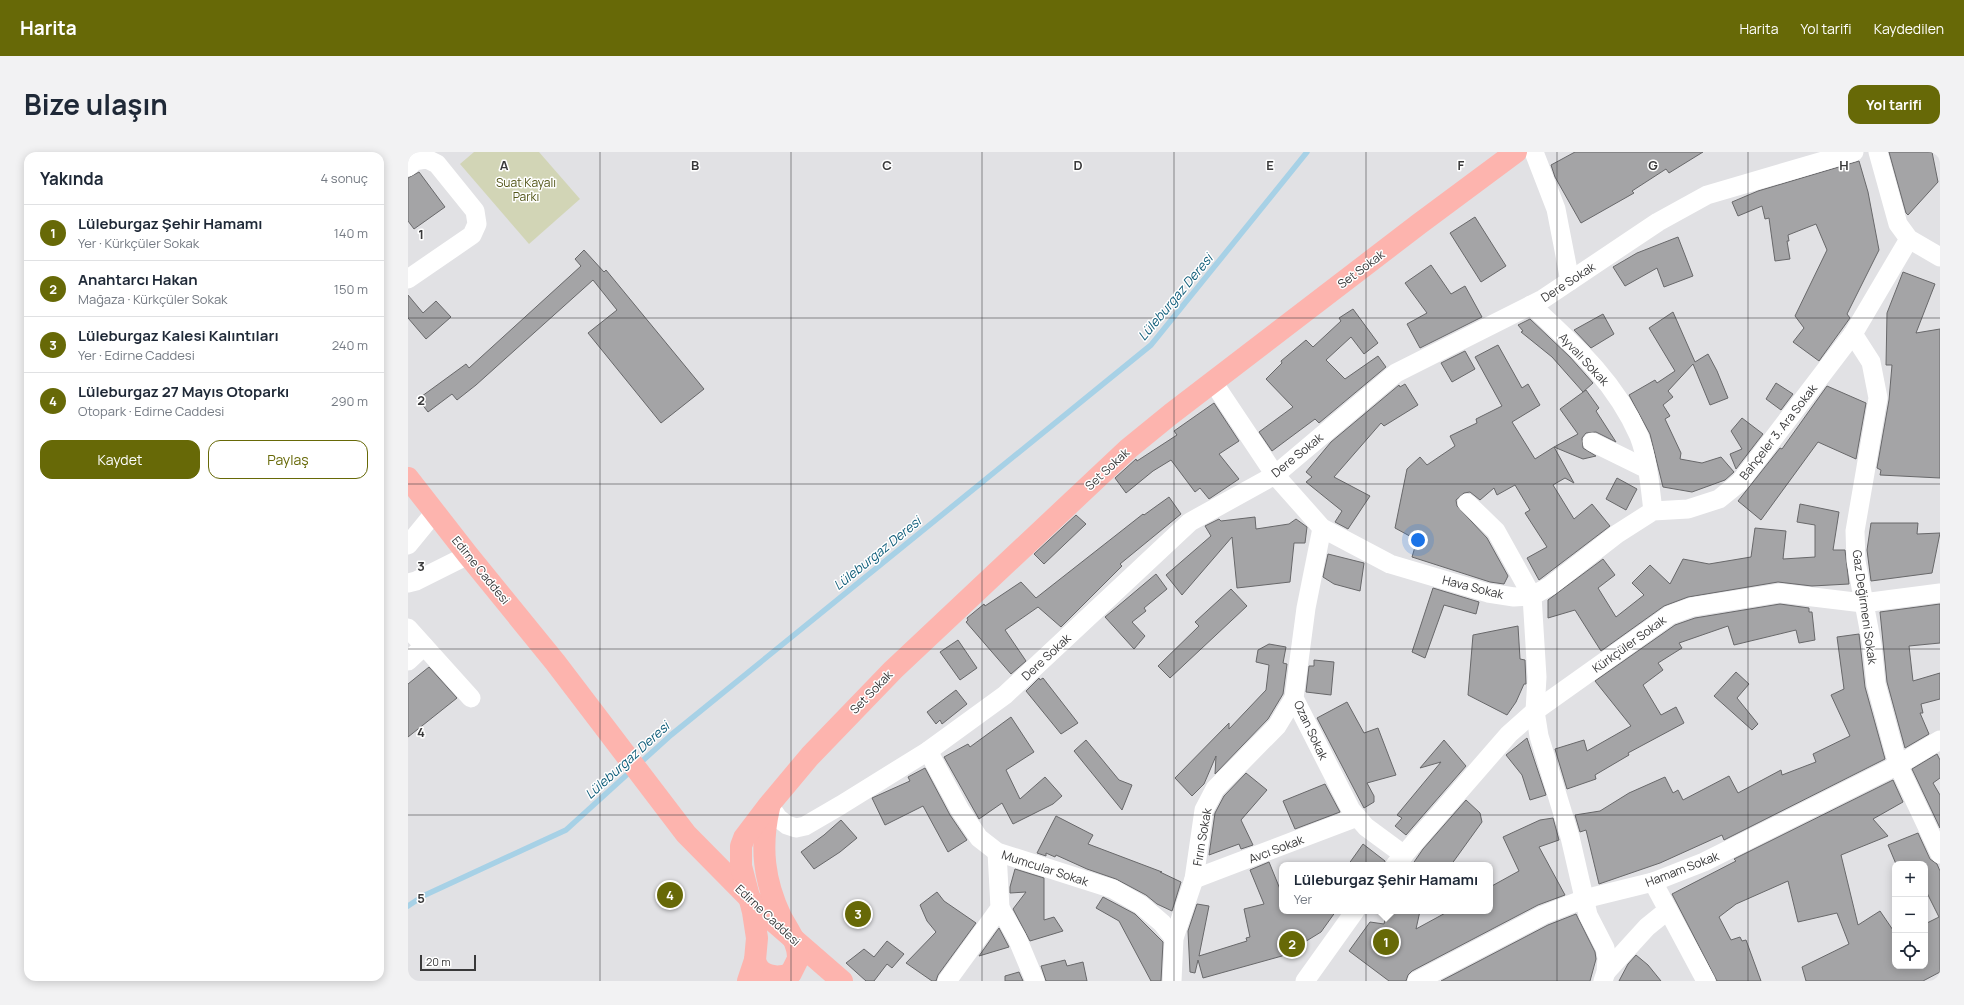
<!DOCTYPE html>
<html lang="tr">
<head>
<meta charset="utf-8">
<style>
	body { margin:0; font-family:Manrope,sans-serif; background:#f2f2f3; color:#1f2937 }
	.controls { position:absolute; right:12px; bottom:12px; display:grid; overflow:hidden; border-radius:8px; box-shadow:0 2px 10px #0003 }
	.controls button { width:36px; height:36px; display:grid; place-items:center; padding:0; border:0; border-bottom:1px solid #e0e1e3; background:#fff; color:#1f2937; font:20px sans-serif }
	.scale { position:absolute; left:12px; bottom:10px; width:56px; box-sizing:border-box; padding-left:4px; border:2px solid #39393a; border-top:0; font-size:11px; line-height:14px; white-space:nowrap; color:#39393a; -webkit-text-stroke:3px #fff; paint-order:stroke }
	.you { position:absolute; left:1010px; top:388px; width:14px; height:14px; margin:-10px; border:3px solid #fff; border-radius:50%; background:#1a73e8; box-shadow:0 0 0 6px #1a73e833 }
	.badge { display:grid; place-items:center; width:26px; height:26px; border-radius:50%; background:#676907; color:#fff; font-size:13px; font-weight:700 }
	.pin { position:absolute; translate:-50% -50%; border:2px solid #fff; box-shadow:0 1px 4px #0006 }
	.popup { position:absolute; left:871px; top:710px; width:214px; height:52px; box-sizing:border-box; display:grid; place-content:center; border-radius:8px; background:#fff; filter:drop-shadow(0 1px 3px #0005); font-size:13px; white-space:nowrap; color:#747a83 }
	.popup b { font-size:15px; color:#1f2937 }
	.popup::after { content:''; position:absolute; left:50%; top:100%; margin-left:-8px; border:8px solid transparent; border-top-color:#fff }
	.list { margin:0; padding:0; list-style:none }
	h2 { display:flex; justify-content:space-between; align-items:center; height:52px; margin:0; padding:0 16px; font-size:17px }
	h2 small { font-size:13px; font-weight:400; color:#747a83 }
	.list li { display:grid; grid-template-columns:26px 1fr auto; gap:12px; align-items:center; box-sizing:border-box; height:56px; padding:0 16px; border-top:1px solid #e0e1e3 }
	.list b { display:block; font-size:15px; white-space:nowrap }
	.list p { margin:0; font-size:13px; white-space:nowrap; color:#747a83 }
	.list em { font-size:13px; font-style:normal; color:#747a83 }
	.actions { display:flex; gap:8px; padding:12px 16px }
	.actions a { flex:1; padding:9px 0; border:1px solid #676907; border-radius:12px; text-align:center; font-size:14px; color:#676907 }
	.actions .main { background:#676907; color:#fff }
	.icon { flex:none; width:22px; height:22px; fill:none; stroke:currentColor; stroke-width:2; stroke-linecap:round; stroke-linejoin:round }
	.map { position:relative; flex:none; width:1532px; height:829px; overflow:hidden; border-radius:12px }
	header { display:flex; align-items:center; gap:24px; box-sizing:border-box; height:56px; padding:0 20px; background:#676907; color:#fff }
	header strong { font-size:19px }
	nav { display:flex; gap:22px; margin-inline-start:auto; font-size:14px }
	.intro { display:flex; align-items:center; justify-content:space-between; box-sizing:border-box; height:96px; padding:0 24px }
	h1 { margin:0; font-size:28px }
	.button { padding:10px 18px; border-radius:12px; background:#676907; color:#fff; font-size:14px; font-weight:700 }
	main { display:flex; gap:24px; padding:0 24px }
	aside { flex:1; background:#fff; border-radius:12px; box-shadow:0 2px 10px #0003 }
	.map>svg:first-child { display:block }
	.green { fill:#d2d5b6 }
	.lines { fill:none; stroke-linecap:round; stroke-linejoin:round }
	.stream { stroke:#a7d1e6; stroke-width:5.5 }
	.building { fill:#a4a4a6; stroke:#68686a }
	.minor { stroke:#fff; stroke-width:19 }
	.major { stroke:#fdb4ae; stroke-width:22 }
	.grid { fill:none; stroke:#39393a; stroke-width:1; stroke-opacity:0.55 }
	.labels { text-anchor:middle; dominant-baseline:central; stroke-width:3; stroke-linejoin:round; paint-order:stroke }
	.park-label { font-size:12px; fill:#535618; stroke:#fff }
	.street-label { font-size:12px; fill:#39393a; stroke:#fff }
	.water-label { font-size:13px; font-style:italic; fill:#0e5c79; stroke:#fff }
	.grid-label { font-size:13px; text-anchor:middle; font-weight:bold; fill:#39393a; stroke:#fff; stroke-width:3; stroke-linejoin:round; paint-order:stroke }
</style>
</head>
<body>
<header>
<strong>Harita</strong>
<nav><a>Harita</a><a>Yol tarifi</a><a>Kaydedilen</a></nav>
</header>
<div class="intro"><h1>Bize ulaşın</h1><a class="button">Yol tarifi</a></div>
<main>
<aside>
<h2>Yakında<small>4 sonuç</small></h2>
<ul class="list">
<li><span class="badge">1</span><div><b>Lüleburgaz Şehir Hamamı</b><p>Yer · Kürkçüler Sokak</p></div><em>140 m</em></li>
<li><span class="badge">2</span><div><b>Anahtarcı Hakan</b><p>Mağaza · Kürkçüler Sokak</p></div><em>150 m</em></li>
<li><span class="badge">3</span><div><b>Lüleburgaz Kalesi Kalıntıları</b><p>Yer · Edirne Caddesi</p></div><em>240 m</em></li>
<li><span class="badge">4</span><div><b>Lüleburgaz 27 Mayıs Otoparkı</b><p>Otopark · Edirne Caddesi</p></div><em>290 m</em></li>
</ul>
<div class="actions"><a class="main">Kaydet</a><a>Paylaş</a></div>
</aside>
<div class="map">
<svg width="1532" height="829" viewBox="0 0 1532 829">
	<rect width="100%" height="100%" fill="#e1e1e4"/>
	<path class="green" d="M66,0h65l41,47 -51,45 -69,-80z"/>
	<g class="lines">
		<g class="stream">
			<path d="M231,612l32,-29 480,-390 156,-193"/>
			<path d="M0,754l15,-10 143,-66 66,-60"/>
		</g>
	</g>
	<g class="building">
		<path d="M1167,0h128l-34,21 -3,-4 -34,22 2,2 -53,30 -26,-46 -4,-12z"/>
		<path d="M1481,0h43l6,30 -30,33 -2,-2z"/>
		<path d="M1451,9l9,31 11,58 -32,64 3,4 -31,43 -26,-19 11,-14 -9,-12 32,-66 -11,-26 -28,11 1,6h-2l3,18 -15,2 -6,-43 -4,1 -3,-13 -24,10 -6,-14 26,-11z"/>
		<path d="M11,20l26,35 -31,22 -6,-8v-43z"/>
		<path d="M1067,65l31,49 -25,16 -31,-49z"/>
		<path d="M1270,85l15,39 -29,11 -7,-19 -32,18 -12,-19 24,-14z"/>
		<path d="M176,98l20,22 2,-2 98,119 -43,34 -73,-90 29,-23 -24,-30 -117,105 -19,15 -5,-6 -24,18 -10,-13 48,-35 3,4 112,-102 -6,-7z"/>
		<path d="M1023,113l20,29 14,-8 17,31 -62,31 -13,-24 20,-11 -22,-30z"/>
		<path d="M1495,120l32,12 -19,49 24,-4v149l-60,-3 1,-5 -4,-2 12,-68 3,-35h-6l1,-52z"/>
		<path d="M0,143l15,18 13,-12 15,16 -25,22 -18,-21z"/>
		<path d="M945,157l25,34 -14,11 -13,-17 -25,23 19,19 33,-23 8,11 -67,56 -4,-4 -43,32 -13,-19 34,-25 -27,-28 16,-16 -1,-2 25,-21 7,7 28,-26 -2,-3z"/>
		<path d="M1265,160l22,50 13,-8 9,17 11,27 -18,7 -17,-41 -25,27 5,6 -10,8 7,11 -5,3 16,34 -1,6 22,4 19,-6 13,15 -9,8 -33,12 -29,-5 -13,-53 -21,-39 26,-15 2,3 18,-12 -26,-43z"/>
		<path d="M1195,162l11,20 -23,14 -17,-18z"/>
		<path d="M1122,167l40,38 23,26 -10,9 -31,-35 -31,-25 2,-1 -5,-6z"/>
		<path d="M1090,193l24,43 6,-4 12,21 -28,17 23,37 19,-12 20,36 -9,-5 -12,7 21,34 18,-15 18,22 -71,54 -12,-22 20,-11 -22,-34 5,-3 -15,-25 -18,10 -3,-7 -14,12 -10,-8 -6,1 -8,7 1,6 30,32 21,38 -4,8 -14,-2 -78,-25 5,-17 -22,-12 12,-59 13,-12 7,8 28,-19 -5,-10 27,-13 -1,-4 26,-13 -27,-49z"/>
		<path d="M1057,199l10,18 -23,13 -11,-19z"/>
		<path d="M1368,231l17,11 -12,16 -15,-11z"/>
		<path d="M997,232l13,21 -34,21 -3,-3 -47,54 36,19 -22,33 -13,-7 7,-11 -36,-29 6,-5 -6,-5 25,-30 68,-57 1,2z"/>
		<path d="M1419,234l39,17 -10,56 -38,-17 -57,78 -23,-19 42,-53 2,1z"/>
		<path d="M1178,238l13,18 -3,3 20,31 -20,-10 -10,1 -4,5 1,10 13,8 -13,3 -29,-12 24,-13 -18,-25z"/>
		<path d="M806,251l25,38 -20,13 20,25 -30,20 -9,-11 -5,4 -24,-32 -18,11 -27,22 -11,-15 21,-19 1,2 40,-26 -3,-4z"/>
		<path d="M1334,266l21,16 -27,35 -6,-15 12,-5 -11,-18z"/>
		<path d="M1209,326l20,11 -11,21 -20,-11z"/>
		<path d="M761,345l12,17 -61,50 2,2 -61,61 -23,-20 -33,23 21,31 -15,13 -45,-52 2,-2 -1,-2 17,-14 1,2 36,-24 15,16 107,-84 1,1z"/>
		<path d="M1392,352l39,8 -6,38h12l4,34 -37,2 -34,-4 -90,15 -24,9 -63,45 -26,-41 -27,8v-18l55,-41 12,16 -17,13 18,29 28,-22 -12,-12 18,-18 20,19 13,-25 26,5 42,-7 4,-29 31,3 -3,28 32,-2v-32l-18,-3z"/>
		<path d="M668,363l10,9 -42,40 -10,-10z"/>
		<path d="M847,365l1,12 33,-5 7,-5 11,8 -2,16h-11l-4,39 -53,6 -5,-51 -50,58 -16,-20 45,-39 -6,-10 14,-7 2,2z"/>
		<path d="M1463,371h47l-1,11 23,-1 -8,40 -61,8 -4,-31z"/>
		<path d="M920,402l36,9 -4,28 -26,-7 -11,-7z"/>
		<path d="M748,422l11,15 -23,19 2,3 -14,11 13,14 -11,13 -29,-32z"/>
		<path d="M1025,436l46,14 -3,12 -32,-9 -19,53 -13,-6z"/>
		<path d="M823,437l16,17 -77,72 -12,-12 41,-40 -4,-4z"/>
		<path d="M1372,452l29,4v4h3l3,28 -16,3 -3,-13 -62,15 -6,-19 -49,17 3,5 -24,15 5,7 -20,15 18,30 15,-8 8,16 -56,30 1,2 -34,20 1,4 -29,10 -12,-40 29,-9 3,11 44,-25 -36,-45 80,-56 20,-7z"/>
		<path d="M1532,452v39l-31,3 4,35 27,-8v26l-19,5 2,9h-3l9,21 -24,14 -18,-66 -7,-70z"/>
		<path d="M1110,474l2,33 5,1 1,24h-2l-8,18 -9,13 -39,-20 5,-60z"/>
		<path d="M1451,482l6,53 20,72 -161,81 -2,-5 -62,28 -61,21 -13,-54 -6,2 -5,-17 25,-4 29,-18 36,-16 8,16 5,-3 5,10 46,-24 9,17 43,-23 1,5 34,-13 -3,-8 37,-18 -19,-41 13,-6 -7,-52z"/>
		<path d="M550,488l19,28 -17,12 -20,-28z"/>
		<path d="M861,492l17,3 -3,16 4,1 -4,30 -15,25 -53,55 1,-18 -12,28 -12,12 -17,-18 54,-55v6l37,-39 3,-25 -13,-3 2,-12z"/>
		<path d="M906,508l20,2 -3,33 -25,-3 3,-26h5z"/>
		<path d="M21,515l28,31 -49,39v-53z"/>
		<path d="M1328,520l13,12 -12,14 21,26 -6,6 -38,-34z"/>
		<path d="M631,526l1,2 3,-2 35,45 -17,11 -35,-43z"/>
		<path d="M548,538l11,14 -25,20 -2,-4 -4,4 -9,-12z"/>
		<path d="M939,550l17,31 14,-5 18,47 -29,8 7,13v6l-10,6 -47,-90z"/>
		<path d="M603,565l23,35 -28,18 14,29 25,-22 17,19 -9,8 -40,20 -11,-21 -23,16 -35,-62 24,-13 2,3z"/>
		<path d="M1119,586l19,57 -16,5 -8,-25 -16,-20z"/>
		<path d="M678,588l33,40 13,5 -10,25 -48,-59z"/>
		<path d="M1036,588l22,26 -60,69 -11,-9 7,-8 -5,-3 44,-53 -21,6z"/>
		<path d="M1529,602l3,6v18l-7,5 7,12v33l-28,-59z"/>
		<path d="M517,616l25,47 17,25 -19,12 -25,-46 -38,19 -13,-27 38,-17 -2,-4z"/>
		<path d="M838,621l21,17 -26,30 12,25 -12,4 -2,-5 -30,11 6,-42 9,-17z"/>
		<path d="M1485,628l10,22 -30,17 15,17 -47,19 17,70 22,-14 15,22v33h30v-42l14,-7 -14,-28v-25h-29l-8,-19 30,-12 12,26 7,5 3,7v101l-17,9h-117l-4,-14 47,-23 -12,-31 -39,9 -10,-41 -52,23 -17,13 12,23 9,-3 2,4 4,-1 15,41h-44l-45,-87 64,-33 -2,-2z"/>
		<path d="M917,632l15,28 -45,17 -12,-28z"/>
		<path d="M1058,648l14,13 2,9 -31,43h-39l11,-16z"/>
		<path d="M648,664l37,19 -5,9 74,28h-2l21,10 -9,29 -15,-7 -11,-9 -30,-16 -29,-10 -31,-14 -1,2 -9,-4v3l-9,-3z"/>
		<path d="M1145,666l6,22 -20,7 26,48 -27,10 -126,66 -4,4 -2,6h-17l-40,-30 21,-29 14,2 3,-13h33l-4,18 33,-18h41v-24l29,-16 -16,-34 37,-17z"/>
		<path d="M433,668l16,18 -17,14 -26,17 -13,-17 23,-17z"/>
		<path d="M955,692l22,17 -1,4h-36z"/>
		<path d="M861,710l13,32v17h54l-15,21 -39,24 -79,22 -5,-18 -3,13 -5,-1 -2,-41 9,-27 12,2 -10,50 48,-15 -1,-3 4,-1 -6,-28 20,-5 -14,-34z"/>
		<path d="M607,717l29,9v42l10,-3 9,14 -33,10 -17,-32 13,-17 -16,1v-6z"/>
		<path d="M529,740l7,9 32,22 -38,52 -2,6h-4l-26,-18 30,-31 -9,-11 -7,-16z"/>
		<path d="M695,745l32,17 28,28 -2,39h-10l-32,-60 -23,-13z"/>
		<path d="M1168,762l19,38 1,7 -6,22h-149l107,-56z"/>
		<path d="M591,776l10,19 -30,9 17,-24z"/>
		<path d="M479,789l17,13 -12,14 -5,-4 -13,17h-8l-20,-18 18,-14 10,8z"/>
		<path d="M1228,803l12,10 13,16h-42l9,-17z"/>
		<path d="M657,808l2,6 16,-4 4,19h-41l-5,-15z"/>
		<path d="M611,820l4,9h-18v-5z"/>
	</g>
	<g class="lines">
		<g class="minor">
			<path d="M1126,0l22,57 14,72"/>
			<path d="M1470,0l20,72 11,15 31,18"/>
			<path d="M0,15l7,-6 12,-2 10,5 38,47 2,13 -5,11 -64,44"/>
			<path d="M1123,153c43,40 84,76 108,131 9,23 11,51 14,75"/>
			<path d="M1445,182l18,28 7,36 -23,133 1,30 16,84 4,39 22,81 42,89"/>
			<path d="M805,230l62,93 47,53 68,36 98,29 26,4 18,-1 18,-10 67,-52 36,-23 35,-2 31,-10 21,-17 113,-148 56,-95"/>
			<path d="M1184,290l55,27"/>
			<path d="M1059,351l29,28 36,65 5,81 -2,34 4,25 31,101 18,78 17,33 2,10 -1,14 -3,9"/>
			<path d="M914,376l-16,80 -12,90 57,112 15,17 38,28"/>
			<path d="M0,393l27,-33"/>
			<path d="M0,431l8,-2 52,-26"/>
			<path d="M0,476l63,70"/>
			<path d="M0,509l16,-15"/>
			<path d="M520,599l32,59 19,28 18,14 116,37 28,16 21,18 12,15"/>
			<path d="M361,653l9,13 9,7 9,3 9,-2 36,-21 87,-54 77,-56 185,-173 85,-47 121,-102 147,-74 115,-77 49,-27 147,-43"/>
			<path d="M987,713l114,-131 26,-23 135,-96 22,-8 88,-14 83,10 77,-10"/>
			<path d="M786,727l163,-62"/>
			<path d="M1245,730l53,99"/>
			<path d="M592,756l17,30 18,43"/>
			<path d="M1198,820l41,-45 21,-17"/>
			<path d="M539,829l53,-73 -3,-56"/>
			<path d="M764,829l2,-43 20,-59 10,-69 11,-21 62,-63 17,-28"/>
			<path d="M897,829l50,-70"/>
			<path d="M1009,829l126,-66 41,-16 69,-17 51,-20 194,-97 42,-25"/>
		</g>
		<g class="major">
			<path d="M0,326l60,77 87,107 131,172 80,81 76,66"/>
			<path d="M347,808c3,16 22,20 36,13l7,-14c1,-15 -10,-29 -17,-42 -17,-36 -21,-70 -12,-109"/>
			<path d="M340,829l7,-21 2,-22 -4,-26 -12,-46v-20l3,-8 25,-33 41,-49 83,-86 235,-221 43,-35 248,-190 97,-72"/>
		</g>
	</g>
	<path class="grid" d="M192,0v829M383,0v829M574,0v829M766,0v829M958,0v829M1149,0v829M1340,0v829M0,166h1532M0,332h1532M0,497h1532M0,663h1532"/>
	<g class="labels">
		<g class="park-label">
			<text x="118" y="30">Suat Kayalı<tspan x="118" dy="14">Parkı</tspan></text>
		</g>
		<g class="street-label">
			<text transform="translate(953 117) rotate(-37)">Set Sokak</text>
			<text transform="translate(1160 130) rotate(-33)">Dere Sokak</text>
			<text transform="translate(1176 207) rotate(47)">Ayvalı Sokak</text>
			<text transform="translate(1370 280) rotate(-52)">Bahçeler 3. Ara Sokak</text>
			<text transform="translate(889 303) rotate(-39)">Dere Sokak</text>
			<text transform="translate(699 317) rotate(-43)">Set Sokak</text>
			<text transform="translate(73 418) rotate(51)">Edirne Caddesi</text>
			<text transform="translate(1065 435) rotate(14)">Hava Sokak</text>
			<text transform="translate(1457 455) rotate(82)">Gaz Değirmeni Sokak</text>
			<text transform="translate(1221 492) rotate(-36)">Kürkçüler Sokak</text>
			<text transform="translate(638 505) rotate(-43)">Dere Sokak</text>
			<text transform="translate(463 540) rotate(-46)">Set Sokak</text>
			<text transform="translate(903 578) rotate(65)">Ozan Sokak</text>
			<text transform="translate(794 685) rotate(-80)">Fırın Sokak</text>
			<text transform="translate(868 697) rotate(-21)">Avcı Sokak</text>
			<text transform="translate(637 716) rotate(18)">Mumcular Sokak</text>
			<text transform="translate(1274 717) rotate(-21)">Hamam Sokak</text>
			<text transform="translate(360 763) rotate(43)">Edirne Caddesi</text>
		</g>
		<g class="water-label">
			<text transform="translate(767 145) rotate(-50)">Lüleburgaz Deresi</text>
			<text transform="translate(469 401) rotate(-39)">Lüleburgaz Deresi</text>
			<text transform="translate(219 608) rotate(-42)">Lüleburgaz Deresi</text>
		</g>
	</g>
	<g class="grid-label">
		<text x="96" y="18">A</text>
		<text x="287" y="18">B</text>
		<text x="479" y="18">C</text>
		<text x="670" y="18">D</text>
		<text x="862" y="18">E</text>
		<text x="1053" y="18">F</text>
		<text x="1245" y="18">G</text>
		<text x="1436" y="18">H</text>
		<text x="13" y="87">1</text>
		<text x="13" y="253">2</text>
		<text x="13" y="419">3</text>
		<text x="13" y="585">4</text>
		<text x="13" y="751">5</text>
	</g>
</svg>
<div class="controls">
<button>+</button>
<button>−</button>
<button><svg class="icon" aria-label="locate" viewBox="0 0 24 24"><circle cx="12" cy="12" r="6"/><path d="M12 2v4M12 18v4M2 12h4M18 12h4"/></svg></button>
</div>
<div class="scale">20 m</div>
<div class="you"></div>
<div class="pin badge" style="left:978px;top:790px">1</div>
<div class="popup"><b>Lüleburgaz Şehir Hamamı</b>Yer</div>
<div class="pin badge" style="left:884px;top:792px">2</div>
<div class="pin badge" style="left:450px;top:762px">3</div>
<div class="pin badge" style="left:262px;top:743px">4</div>
</div>
</main>
</body>
</html>
